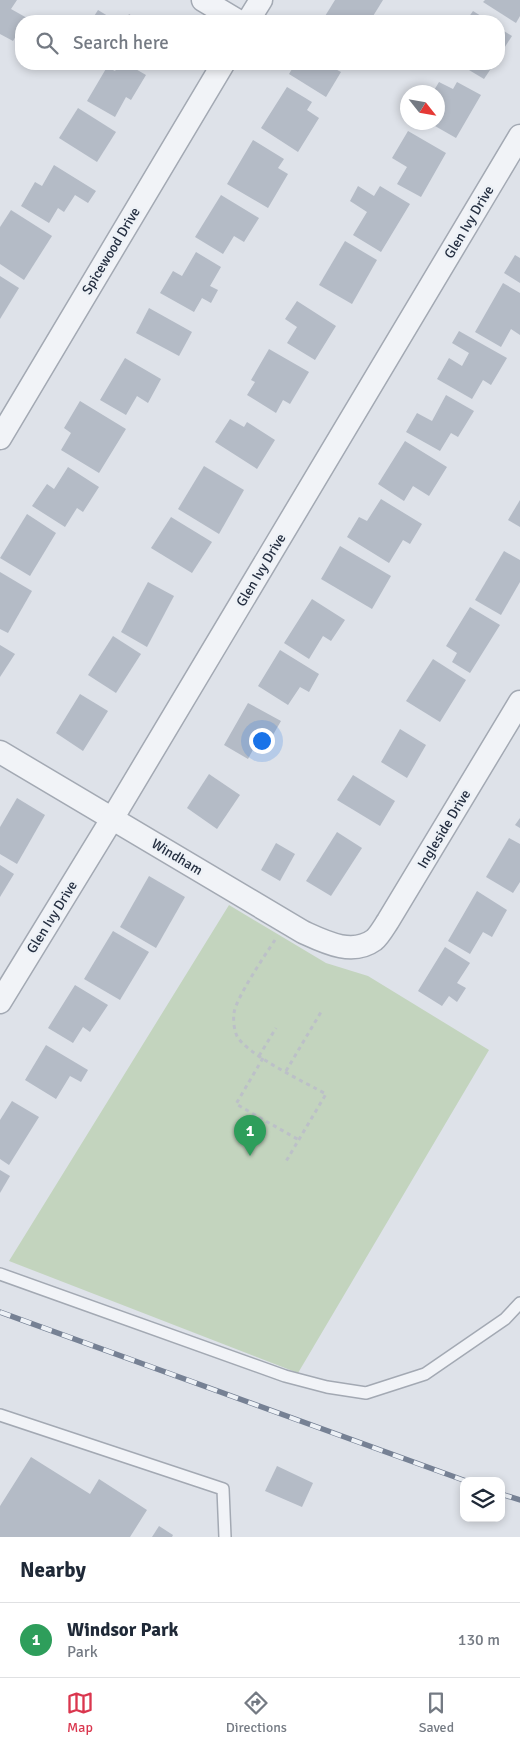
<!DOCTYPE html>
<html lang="en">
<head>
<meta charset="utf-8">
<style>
	body { margin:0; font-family:Signika,sans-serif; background:#f2f2f3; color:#1f2937 }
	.controls { position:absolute; right:15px; bottom:15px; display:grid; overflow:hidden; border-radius:10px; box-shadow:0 2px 8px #0003 }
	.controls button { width:45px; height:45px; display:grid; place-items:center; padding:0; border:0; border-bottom:1px solid #e0e1e3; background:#fff; color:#1f2937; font:25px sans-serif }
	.compass { position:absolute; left:400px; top:85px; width:45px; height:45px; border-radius:50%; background:#fff; box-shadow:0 2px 8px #0003; rotate:121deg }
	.you { position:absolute; left:261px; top:740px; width:18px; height:18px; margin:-12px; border:4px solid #fff; border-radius:50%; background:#1a73e8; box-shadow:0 0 0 8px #1a73e833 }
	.badge { display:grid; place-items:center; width:32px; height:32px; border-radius:50%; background:#da364e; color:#fff; font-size:16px; font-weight:700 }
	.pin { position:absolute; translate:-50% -41px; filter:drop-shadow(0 1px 2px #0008) }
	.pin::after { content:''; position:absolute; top:26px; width:18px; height:15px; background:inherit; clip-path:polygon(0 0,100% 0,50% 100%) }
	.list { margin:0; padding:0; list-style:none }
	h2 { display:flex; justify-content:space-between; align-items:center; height:65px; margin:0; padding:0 20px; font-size:21px }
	h2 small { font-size:16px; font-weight:400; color:#747a83 }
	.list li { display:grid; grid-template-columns:32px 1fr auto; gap:15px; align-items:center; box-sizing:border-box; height:75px; padding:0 20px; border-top:1px solid #e0e1e3 }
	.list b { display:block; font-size:19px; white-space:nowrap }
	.list p { margin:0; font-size:16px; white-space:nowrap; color:#747a83 }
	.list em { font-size:16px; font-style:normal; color:#747a83 }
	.icon { flex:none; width:28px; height:28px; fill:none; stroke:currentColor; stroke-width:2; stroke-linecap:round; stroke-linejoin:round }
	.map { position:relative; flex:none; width:520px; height:1537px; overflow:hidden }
	.search { position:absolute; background:#fff; box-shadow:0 2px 8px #0003; left:15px; right:15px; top:15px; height:55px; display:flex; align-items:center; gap:12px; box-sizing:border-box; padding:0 18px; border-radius:20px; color:#747a83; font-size:19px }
	.sheet { height:140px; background:#fff }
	nav { display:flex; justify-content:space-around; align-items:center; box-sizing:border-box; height:70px; border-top:1px solid #e0e1e3; background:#fff; font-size:14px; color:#747a83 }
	nav a { display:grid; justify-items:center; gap:2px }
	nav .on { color:#da364e }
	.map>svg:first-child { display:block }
	.green { fill:#c3d4be }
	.building { fill:#b4bbc6 }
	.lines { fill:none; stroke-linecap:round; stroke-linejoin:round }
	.lane-casing { stroke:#a3a9b3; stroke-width:14 }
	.street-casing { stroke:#a3a9b3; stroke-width:25 }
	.path { stroke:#bcc0c8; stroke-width:3; stroke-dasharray:4 4; stroke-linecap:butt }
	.lane { stroke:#f1f3f7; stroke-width:11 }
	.street { stroke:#f1f3f7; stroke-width:22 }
	.rail-casing { stroke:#768194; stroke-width:5.5 }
	.rail { stroke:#edf1f6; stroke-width:4; stroke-dasharray:11; stroke-linecap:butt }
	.labels { text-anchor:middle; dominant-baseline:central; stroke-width:5; stroke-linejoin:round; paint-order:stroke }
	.street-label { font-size:14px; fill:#252f41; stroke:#edf1f6 }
</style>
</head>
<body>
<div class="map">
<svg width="520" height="1537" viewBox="0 0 520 1537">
	<rect width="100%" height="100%" fill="#dee2e9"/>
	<path class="green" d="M229,905l97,58 42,13 121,74 -191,323 -289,-112z"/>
	<g class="building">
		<path d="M0,0h17l-6,9 16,9 -2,3h-4v6l-8,14 -13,-7z"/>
		<path d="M335,0h48l-13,21h-48z"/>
		<path d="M485,0h35v16l-4,7 -33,-21z"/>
		<path d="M98,10l18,11h-25z"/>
		<path d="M473,11l16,10h-23z"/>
		<path d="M129,14l11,7h-15z"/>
		<path d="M499,28l13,8 -13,20z"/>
		<path d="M120,64h7l19,11 -15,25 -5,-3 -11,20 -28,-16 20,-34 8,4z"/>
		<path d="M295,64h31l15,8 -15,25 -37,-23z"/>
		<path d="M459,64h35l-10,15z"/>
		<path d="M439,82l14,7 4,-7 24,13 -25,43 -28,-16h10v-30h-5z"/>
		<path d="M287,87l25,15 -5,8 12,8 -21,34 -37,-24z"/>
		<path d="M78,108l38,24 -19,30 -38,-24z"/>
		<path d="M408,131l38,22 -25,44 -24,-13 10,-17 -15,-9z"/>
		<path d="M253,140l31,19 -6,9 10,6 -20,34 -41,-24z"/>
		<path d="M54,165l42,26 -8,12 -13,-8 -11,17 -6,-4 -9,15 -28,-17 14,-24 7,4z"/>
		<path d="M358,186l16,10 6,-10 30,18 -29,48 -28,-17 14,-23 -17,-11z"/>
		<path d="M221,195l38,23 -15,24 -10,-6 -11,18 -28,-17z"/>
		<path d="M11,210l41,26 -28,44 -24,-16v-37z"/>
		<path d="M345,241l32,19 -25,44 -33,-19z"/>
		<path d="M196,252l25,15 -11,19 8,4 -7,13 -9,-5 -8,14 -34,-19 13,-22 9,5z"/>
		<path d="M515,255l5,3v25l-16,-10z"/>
		<path d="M0,276l19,12 -19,31z"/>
		<path d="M503,283l17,10v42l-9,-6 -10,18 -26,-15z"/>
		<path d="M297,301l39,25 -21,34 -28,-17 10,-16 -12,-8z"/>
		<path d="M149,308l43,24 -13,24 -43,-23z"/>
		<path d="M459,331l48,27 -16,27 -8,-5 -11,19 -35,-20 12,-21 13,8 7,-13 -17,-10z"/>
		<path d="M269,349l40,23 -19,32 -7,-4 -7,13 -29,-18 8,-13 -4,-2z"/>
		<path d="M125,358l36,21 -13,24 -11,-7 -11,19 -26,-15z"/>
		<path d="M446,395l28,16 -16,26 -7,-4 -11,18 -34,-19 11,-19 15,8z"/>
		<path d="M80,401l46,28 -27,44 -38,-23 10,-17 -7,-5z"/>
		<path d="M230,419l14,8 3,-5 28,18 -18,29 -42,-27z"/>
		<path d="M405,441l42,26 -18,29 -16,-10 -9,15 -26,-17z"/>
		<path d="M204,466l40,24 -25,44 -41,-25z"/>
		<path d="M68,467l31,20 -16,25 -6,-4 -12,19 -33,-21 15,-22 7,5z"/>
		<path d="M381,499l41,25 -12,20 -7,-4 -14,23 -42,-26 12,-20 8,4z"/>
		<path d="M520,500v27l-12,-7z"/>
		<path d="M27,514l29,19 -26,43 -30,-18z"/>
		<path d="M171,517l41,25 -20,31 -41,-25z"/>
		<path d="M340,546l51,30 -19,33 -51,-30z"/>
		<path d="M504,551l16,9v22l-19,33 -26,-15z"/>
		<path d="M0,572l32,19 -24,42 -8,-4z"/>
		<path d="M148,582l26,14 -27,51 -26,-15z"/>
		<path d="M312,599l33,21 -14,21 -8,-5 -14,23 -25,-16z"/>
		<path d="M470,607l30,18 -30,48 -18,-11 5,-9 -11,-7z"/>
		<path d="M113,636l28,18 -25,39 -28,-18z"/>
		<path d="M0,645l15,9 -15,23z"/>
		<path d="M280,650l39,24 -10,18 -9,-5 -12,18 -30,-19z"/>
		<path d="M433,659l33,21 -26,42 -34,-21z"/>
		<path d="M80,694l28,17 -25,40 -27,-18z"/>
		<path d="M248,703l33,18 -15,26 -9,-5 -9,17 -24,-14z"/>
		<path d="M400,729l26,16 -19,33 -26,-16z"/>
		<path d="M209,774l31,21 -23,34 -30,-21z"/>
		<path d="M353,775l42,26 -15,25 -43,-26z"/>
		<path d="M17,798l28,17 -28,49 -17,-10v-27z"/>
		<path d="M520,818v10l-5,-3z"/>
		<path d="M337,832l25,16 -31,48 -25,-15z"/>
		<path d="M509,838l11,6v38l-7,11 -27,-16z"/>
		<path d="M276,843l19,11 -15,27 -19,-11z"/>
		<path d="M0,865l14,9 -14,23z"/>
		<path d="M149,876l36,21 -29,51 -36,-21z"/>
		<path d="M477,891l30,19 -15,27 -9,-5 -13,22 -22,-13z"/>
		<path d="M113,931l36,21 -29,48 -36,-21z"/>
		<path d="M445,947l25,16 -13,20 9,5 -9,14 -8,-6 -7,10 -24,-15z"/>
		<path d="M75,985l33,20 -18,27 -7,-5 -10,16 -25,-15z"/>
		<path d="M46,1045l42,25 -7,12 -11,-6 -14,23 -31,-19z"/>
		<path d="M12,1101l27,16 -30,48 -9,-6v-39z"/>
		<path d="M0,1170l10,6 -10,17z"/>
		<path d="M31,1457l59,37 9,-15 48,31 -17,27h-130v-31z"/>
		<path d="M277,1466l36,17 -11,24 -37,-16z"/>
		<path d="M159,1526l14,9 -1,2h-20z"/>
	</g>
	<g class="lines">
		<defs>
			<g id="lane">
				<path d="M0,1274l285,102 42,11 39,6 59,-19 80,-55 15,-16"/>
				<path d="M0,1415l223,74 2,48"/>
			</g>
			<g id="street">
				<path d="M203,0l35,21"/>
				<path d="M248,21l13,-21"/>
				<path d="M0,438l223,-374"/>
				<path d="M0,752l303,180c22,10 49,24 71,8 5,-4 10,-13 14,-19l132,-219"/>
				<path d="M0,1002l112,-183 408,-683"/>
			</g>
		</defs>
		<use href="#lane" class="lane-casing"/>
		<use href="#street" class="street-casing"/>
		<g class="path">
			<path d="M275,940c-10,15 -39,58 -41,73 -1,7 0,17 3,23 9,18 69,47 89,58l-41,69"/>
			<path d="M259,1056l17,-28"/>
			<path d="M263,1058l-27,46 63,36"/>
			<path d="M286,1071l35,-59"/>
			<path d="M246,1140l13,-22"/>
		</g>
		<use href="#lane" class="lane"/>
		<use href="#street" class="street"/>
		<defs>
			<g id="rail">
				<path d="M0,1312l466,169"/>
				<path d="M501,1494l19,6"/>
			</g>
		</defs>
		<use href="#rail" class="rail-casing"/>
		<use href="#rail" class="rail"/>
	</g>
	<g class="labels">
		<g class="street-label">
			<text transform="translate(469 222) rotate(-59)">Glen Ivy Drive</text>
			<text transform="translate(111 251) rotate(-59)">Spicewood Drive</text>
			<text transform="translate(261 570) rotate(-59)">Glen Ivy Drive</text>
			<text transform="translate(444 829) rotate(-59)">Ingleside Drive</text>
			<text transform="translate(177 857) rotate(31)">Windham</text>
			<text transform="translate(52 917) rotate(-58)">Glen Ivy Drive</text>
		</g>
	</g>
</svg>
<div class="controls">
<button><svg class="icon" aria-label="layers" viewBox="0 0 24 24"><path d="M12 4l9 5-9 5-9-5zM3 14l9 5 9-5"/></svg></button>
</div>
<svg class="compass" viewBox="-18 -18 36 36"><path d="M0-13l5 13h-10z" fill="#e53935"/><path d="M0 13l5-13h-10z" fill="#747a83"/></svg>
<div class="you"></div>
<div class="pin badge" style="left:250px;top:1156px;background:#2e9e5b">1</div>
<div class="search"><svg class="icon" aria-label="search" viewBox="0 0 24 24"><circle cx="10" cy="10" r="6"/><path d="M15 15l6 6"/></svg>Search here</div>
</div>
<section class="sheet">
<h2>Nearby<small></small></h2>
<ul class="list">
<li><span class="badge" style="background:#2e9e5b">1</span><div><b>Windsor Park</b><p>Park</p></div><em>130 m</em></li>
</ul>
</section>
<nav>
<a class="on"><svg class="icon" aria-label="map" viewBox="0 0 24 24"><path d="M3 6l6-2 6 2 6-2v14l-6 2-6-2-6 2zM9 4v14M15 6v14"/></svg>Map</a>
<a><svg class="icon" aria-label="directions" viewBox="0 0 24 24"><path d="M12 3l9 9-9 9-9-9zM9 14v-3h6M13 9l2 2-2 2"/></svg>Directions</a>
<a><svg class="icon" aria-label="saved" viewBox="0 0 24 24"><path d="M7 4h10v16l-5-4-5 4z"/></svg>Saved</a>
</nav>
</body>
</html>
